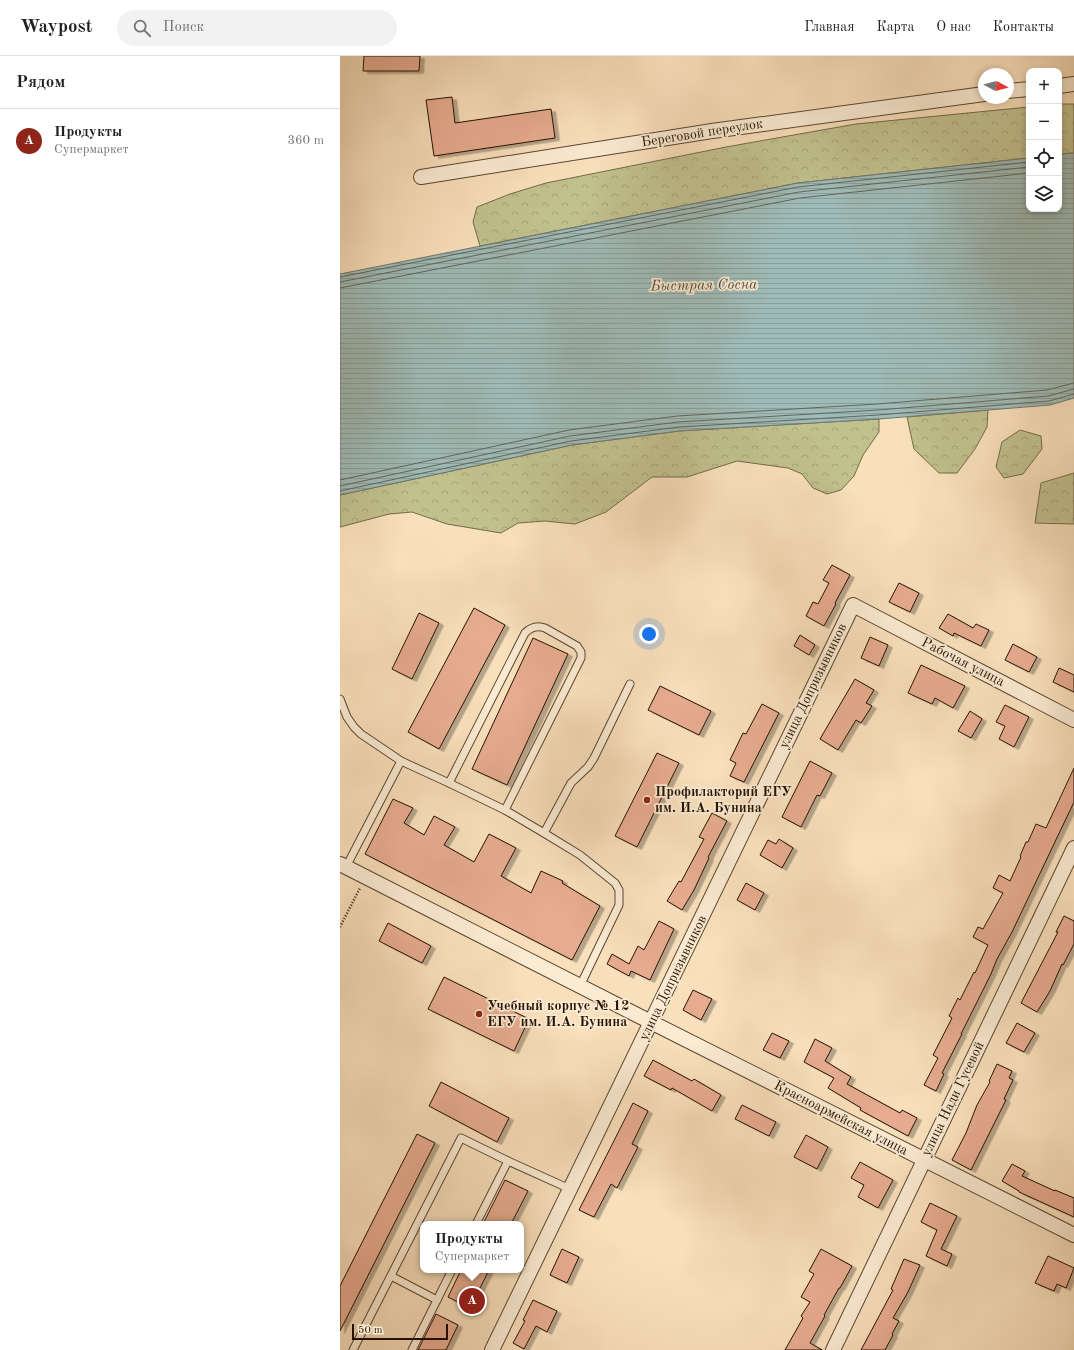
<!DOCTYPE html>
<html lang="ru">
<head>
<meta charset="utf-8">
<style>
	body { margin:0; font-family:"Old Standard TT",serif; background:#f2f2f2; color:#202124 }
	.controls { position:absolute; right:12px; top:12px; display:grid; overflow:hidden; border-radius:8px; box-shadow:0 2px 6px #0003 }
	.controls button { width:36px; height:36px; display:grid; place-items:center; padding:0; border:0; border-bottom:1px solid #e0e0e0; background:#fff; color:#202124; font:20px sans-serif }
	.compass { position:absolute; left:638px; top:12px; width:36px; height:36px; border-radius:50%; background:#fff; box-shadow:0 2px 6px #0003; rotate:97deg }
	.scale { position:absolute; left:12px; bottom:10px; width:96px; box-sizing:border-box; padding-left:4px; border:2px solid #261200; border-top:0; font-size:11px; line-height:14px; white-space:nowrap; color:#261200; -webkit-text-stroke:3px #fbebd3; paint-order:stroke }
	.you { position:absolute; left:309px; top:578px; width:14px; height:14px; margin:-10px; border:3px solid #fff; border-radius:50%; background:#1a73e8; box-shadow:0 0 0 6px #1a73e833 }
	.badge { display:grid; place-items:center; width:26px; height:26px; border-radius:50%; background:#8f2418; color:#fff; font-size:13px; font-weight:700 }
	.pin { position:absolute; translate:-50% -50%; border:2px solid #fff; box-shadow:0 1px 4px #0006 }
	.popup { position:absolute; left:80px; top:1165px; width:104px; height:52px; box-sizing:border-box; display:grid; place-content:center; border-radius:8px; background:#fff; filter:drop-shadow(0 1px 3px #0005); font-size:13px; white-space:nowrap; color:#757577 }
	.popup b { font-size:15px; color:#202124 }
	.popup::after { content:''; position:absolute; left:50%; top:100%; margin-left:-8px; border:8px solid transparent; border-top-color:#fff }
	.list { margin:0; padding:0; list-style:none }
	h2 { display:flex; justify-content:space-between; align-items:center; height:52px; margin:0; padding:0 16px; font-size:17px }
	h2 small { font-size:13px; font-weight:400; color:#757577 }
	.list li { display:grid; grid-template-columns:26px 1fr auto; gap:12px; align-items:center; box-sizing:border-box; height:64px; padding:0 16px; border-top:1px solid #e0e0e0 }
	.list b { display:block; font-size:15px; white-space:nowrap }
	.list p { margin:0; font-size:13px; white-space:nowrap; color:#757577 }
	.list em { font-size:13px; font-style:normal; color:#757577 }
	.icon { flex:none; width:22px; height:22px; fill:none; stroke:currentColor; stroke-width:2; stroke-linecap:round; stroke-linejoin:round }
	.map { position:relative; flex:none; width:734px; height:1294px; overflow:hidden }
	header { display:flex; align-items:center; gap:24px; box-sizing:border-box; height:56px; padding:0 20px; background:#fff; border-bottom:1px solid #e0e0e0 }
	header strong { font-size:19px }
	nav { display:flex; gap:22px; margin-inline-start:auto; font-size:14px }
	.search { width:280px; height:36px; background:#f2f2f2; display:flex; align-items:center; gap:10px; box-sizing:border-box; padding:0 14px; border-radius:22px; color:#757577; font-size:15px }
	main { display:flex }
	aside { flex:1; background:#fff }
	.map>svg:first-child { display:block }
	.forest { fill:url(#forest-crowns); stroke:#746a47 }
	.water { fill:url(#water-rules); stroke:#6f776e }
	.lines { fill:none; stroke-linecap:round; stroke-linejoin:round }
	.shore { stroke:#62665c; stroke-width:1 }
	.building { fill:#e7ac90; stroke:#261200; filter:url(#shadow) }
	.lane-casing { stroke:#5b462f; stroke-width:9 }
	.street-casing { stroke:#5b462f; stroke-width:16 }
	.path { stroke:#261200; stroke-width:2.5; stroke-dasharray:1 2; stroke-linecap:butt }
	.lane { stroke:#fbebd3; stroke-width:7 }
	.street { stroke:#fbebd3; stroke-width:14 }
	.poi-dot { fill:#8f2418; stroke:#fbebd3; stroke-width:1.5 }
	.labels { text-anchor:middle; dominant-baseline:central; stroke-width:3.5; stroke-linejoin:round; paint-order:stroke }
	.street-label { font-size:14px; fill:#261200; stroke:#fbebd3 }
	.poi-label { font-size:14px; font-weight:bold; fill:#261200; stroke:#fbebd3; text-anchor:start }
	.water-label { font-size:15px; font-style:italic; fill:#504d40; stroke:#fbebd3 }
</style>
</head>
<body>
<header>
<strong>Waypost</strong>
<div class="search"><svg class="icon" aria-label="search" viewBox="0 0 24 24"><circle cx="10" cy="10" r="6"/><path d="M15 15l6 6"/></svg>Поиск</div>
<nav><a>Главная</a><a>Карта</a><a>О нас</a><a>Контакты</a></nav>
</header>
<main>
<aside>
<h2>Рядом<small></small></h2>
<ul class="list">
<li><span class="badge">A</span><div><b>Продукты</b><p>Супермаркет</p></div><em>360 m</em></li>
</ul>
</aside>
<div class="map">
<svg width="734" height="1294" viewBox="0 0 734 1294">
	<defs>
		<pattern id="forest-crowns" width="20" height="18" patternUnits="userSpaceOnUse"><rect width="20" height="18" fill="#c1c18e"/><path d="M2 6a3 3 0 1 1 6 0M12 15a3 3 0 1 1 6 0" fill="none" stroke="#a6a579"/></pattern>
		<pattern id="water-rules" width="6" height="5" patternUnits="userSpaceOnUse"><rect width="6" height="5" fill="#9fbbb7"/><path d="M0 2.5h6" fill="none" stroke="#89a09c"/></pattern>
		<filter id="shadow"><feDropShadow dx="4.5" dy="2.5" stdDeviation="0" flood-color="#0004"/></filter>
	</defs>
	<rect width="100%" height="100%" fill="#f9e0bc"/>
	<filter id="stains"><feTurbulence type="fractalNoise" baseFrequency=".005" numOctaves="4"/><feColorMatrix values="0 0 0 0 .2 0 0 0 0 .09 0 0 0 0 .02 0 0 0 .5 -.17"/></filter>
	<radialGradient id="worn" r=".72"><stop offset=".6" stop-color="#630" stop-opacity="0"/><stop offset="1" stop-color="#630" stop-opacity=".3"/></radialGradient>
	<g class="forest">
		<path d="M719,48h15v49l-15,1z"/>
		<path d="M689,51v51l-231,25 -318,63 -7,-24 4,-15 33,-13 36,-11 180,-36 130,-23z"/>
		<path d="M648,354l-1,17 -12,22 -18,24h-18l-25,-24 -7,-32z"/>
		<path d="M539,363v13l-16,23 -9,21 -13,14 -14,4 -14,-6 -11,-14 -14,-6 -51,-7 -50,16h-35l-46,35 -31,12 -30,-3 -27,2 -17,10 -54,-9 -35,-12 -23,2 -49,13v-32l232,-50 107,-14z"/>
		<path d="M680,374l21,6 1,13 -19,25 -19,4 -8,-11 6,-25z"/>
		<path d="M734,417v51l-39,-1 6,-40z"/>
	</g>
	<path class="water" d="M734,97v245l-24,7 -171,14 -200,12 -107,14 -232,50v-221l458,-91 231,-25v51h30v-55z"/>
	<g class="lines">
		<g class="shore">
			<path d="M0,221l458,-90 231,-25"/>
			<path d="M0,226l459,-90 230,-25"/>
			<path d="M0,232l460,-90 229,-25"/>
			<path d="M0,424l229,-50 108,-14 200,-12 170,-14 27,-7"/>
			<path d="M0,430l230,-50 108,-14 200,-12 170,-14 26,-7"/>
			<path d="M0,435l231,-50 108,-14 199,-12 171,-14 25,-7"/>
		</g>
	</g>
	<g class="building">
		<path d="M24,0h56l-1,15h-56z"/>
		<path d="M112,41l3,26 96,-14 4,29 -121,18 -8,-56z"/>
		<path d="M492,509l18,10 -15,28 1,1 -12,22 -18,-10 7,-14 5,2 11,-21 -6,-3z"/>
		<path d="M559,527l20,10 -9,19 -21,-10z"/>
		<path d="M134,552l31,17 -66,124 -31,-17z"/>
		<path d="M79,557l20,10 -27,56 -20,-10z"/>
		<path d="M608,558l25,14 3,-4 13,6 -8,16 -27,-13 -1,3 -14,-8z"/>
		<path d="M460,579l15,10 -6,10 -15,-9z"/>
		<path d="M530,581l18,8 -9,21 -18,-8z"/>
		<path d="M193,582l35,16 -61,131 -35,-16z"/>
		<path d="M673,588l24,13 -8,15 -24,-12z"/>
		<path d="M581,609l44,21 -12,22 -18,-10 -3,6 -24,-11z"/>
		<path d="M719,612l15,7v17l-21,-10z"/>
		<path d="M515,623l19,11 -8,13 6,3 -11,17 -5,-3 -18,30 -18,-11z"/>
		<path d="M320,630l51,25 -12,24 -51,-25z"/>
		<path d="M422,648l17,9 -35,69 -14,-6 6,-13 -6,-3 13,-27 3,1z"/>
		<path d="M665,649l24,12 -15,30 -15,-8 6,-13 -9,-4z"/>
		<path d="M630,655l12,8 -11,19 -13,-7z"/>
		<path d="M317,697l22,10 -42,84 -22,-11z"/>
		<path d="M470,705l22,12 -12,23 -3,-1 -16,32 -19,-10z"/>
		<path d="M734,712v34l-62,130 -15,27 -6,15 -30,60h1l-20,39 2,1 -8,17 -12,-6 14,-27 -5,-3 19,-37 -3,-2 9,-18 2,2 14,-28 1,1 13,-28 -15,-8 5,-10 5,2 20,-36 -10,-5 6,-13 11,6 11,-24 -1,-1 6,-14h2l8,-18 10,4z"/>
		<path d="M53,743l20,9 -9,15 20,12 10,-19 21,11 -11,18 30,17 15,-28 27,14 -15,28 30,17 10,-22 22,10 -1,2 38,23 -28,54 -207,-106z"/>
		<path d="M372,757l15,8 -19,36 1,1 -15,32 -12,20 -15,-9 12,-20 2,1 23,-43 -5,-2z"/>
		<path d="M439,783l14,9 -11,20 -22,-13 8,-15 8,4z"/>
		<path d="M406,827l18,10 -9,17 -18,-10z"/>
		<path d="M724,860l10,5v23l-11,21 -1,-1 -12,27 -13,21 -16,-9 37,-71h-2z"/>
		<path d="M319,865l15,8 -24,51 -19,-9 -2,5 -22,-12 5,-10 17,10 9,-18 6,4z"/>
		<path d="M48,867l43,23 -9,17 -43,-22z"/>
		<path d="M104,921l85,42 -15,32 -86,-42z"/>
		<path d="M353,934l19,9 -11,21 -18,-10z"/>
		<path d="M677,967l18,10 -11,19 -18,-9z"/>
		<path d="M432,977l17,8 -9,17 -17,-8z"/>
		<path d="M475,983l17,9 -7,13 26,16 -4,7 53,29 2,-3 15,8 -9,18 -48,-26 1,-2 -33,-20 6,-10 -30,-16z"/>
		<path d="M313,1004l39,21 2,-2 27,16 -9,16 -40,-23 -1,2 -27,-14z"/>
		<path d="M657,1008l15,7 -3,7 4,2 -9,19 2,1 -35,70 -19,-10 14,-27 11,-28 13,-23 -1,-1z"/>
		<path d="M101,1026l68,36 -12,24 -68,-36z"/>
		<path d="M293,1047l15,8 -16,33 6,3 -21,41 -6,-4 -17,33 -15,-7z"/>
		<path d="M402,1049l34,17 -7,14 -34,-17z"/>
		<path d="M77,1078l18,9 -95,188v-45z"/>
		<path d="M466,1079l22,12 -11,22 -23,-12z"/>
		<path d="M520,1106l33,18 -15,28 -20,-11 6,-12 -13,-7z"/>
		<path d="M672,1108l13,7 -3,5 33,15v-1l19,8v19l-55,-25v-1l-17,-10z"/>
		<path d="M165,1124l23,11 -17,33h-28z"/>
		<path d="M590,1147l27,13 -16,33 11,5 -5,12 -21,-10 11,-26 -16,-8z"/>
		<path d="M222,1193l17,8 -12,26 -17,-8z"/>
		<path d="M481,1193l31,17 -12,22h-1l-15,27 1,1 -15,27 12,7h-37l18,-32 -2,-2 9,-14 -9,-5 13,-23 -5,-3z"/>
		<path d="M708,1200l26,12 -8,20 -9,-4 -3,7 -19,-8z"/>
		<path d="M564,1203l16,6 -12,27 -15,26 6,3 -7,13 1,1 -8,15h-24l32,-60 -2,-1z"/>
		<path d="M121,1214h28l-19,38 -22,-11z"/>
		<path d="M193,1244l24,11 -10,21 -11,-6 -12,23 -11,-6 12,-22 -2,-1z"/>
		<path d="M96,1258l22,11 -12,25h-28z"/>
	</g>
	<g class="lines">
		<defs>
			<g id="lane">
				<path d="M0,643l7,18 7,10 7,7 40,27 48,22 56,27 39,23 36,22 35,28 4,7v15l-39,81"/>
				<path d="M109,727l76,-150c6,-6 12,-8 20,-5l32,18 4,6v6l-76,152"/>
				<path d="M204,777l27,-50 17,-16 6,-9 36,-74"/>
				<path d="M6,811l55,-106"/>
				<path d="M136,1168l32,-63 62,28"/>
				<path d="M51,1220l46,24"/>
				<path d="M13,1294l108,-212 47,23"/>
				<path d="M72,1294l40,-80"/>
			</g>
			<g id="street">
				<path d="M719,30l15,-2"/>
				<path d="M668,35l21,-2"/>
				<path d="M81,121l291,-46 272,-37"/>
				<path d="M0,808l297,151 437,220"/>
				<path d="M152,1294l361,-745 221,115"/>
				<path d="M493,1294l241,-502"/>
			</g>
		</defs>
		<use href="#lane" class="lane-casing"/>
		<use href="#street" class="street-casing"/>
		<path class="path" d="M0,871l20,-39"/>
		<use href="#lane" class="lane"/>
		<use href="#street" class="street"/>
	</g>
	<g class="poi-dot">
		<circle cx="307" cy="744" r="4"/>
		<circle cx="139" cy="958" r="4"/>
	</g>
	<g class="labels">
		<g class="street-label">
			<text transform="translate(362 77) rotate(-9)">Береговой переулок</text>
			<text transform="translate(623 606) rotate(27)">Рабочая улица</text>
			<text transform="translate(473 630) rotate(-64)">улица Допризывников</text>
			<text transform="translate(333 922) rotate(-64)">улица Допризывников</text>
			<text transform="translate(613 1043) rotate(-64)">улица Нади Гусевой</text>
			<text transform="translate(501 1062) rotate(27)">Красноармейская улица</text>
		</g>
		<g class="poi-label">
			<text x="315" y="736">Профилакторий ЕГУ<tspan x="315" dy="16">им. И.А. Бунина</tspan></text>
			<text x="147" y="950">Учебный корпус № 12<tspan x="147" dy="16">ЕГУ им. И.А. Бунина</tspan></text>
		</g>
		<g class="water-label">
			<text transform="translate(364 230) rotate(-1)">Быстрая Сосна</text>
		</g>
	</g>
	<rect width="100%" height="100%" filter="url(#stains)"/>
	<rect width="100%" height="100%" fill="url(#worn)"/>
</svg>
<div class="controls">
<button>+</button>
<button>−</button>
<button><svg class="icon" aria-label="locate" viewBox="0 0 24 24"><circle cx="12" cy="12" r="6"/><path d="M12 2v4M12 18v4M2 12h4M18 12h4"/></svg></button>
<button><svg class="icon" aria-label="layers" viewBox="0 0 24 24"><path d="M12 4l9 5-9 5-9-5zM3 14l9 5 9-5"/></svg></button>
</div>
<svg class="compass" viewBox="-18 -18 36 36"><path d="M0-13l5 13h-10z" fill="#e53935"/><path d="M0 13l5-13h-10z" fill="#757577"/></svg>
<div class="scale">50 m</div>
<div class="you"></div>
<div class="pin badge" style="left:132px;top:1245px">A</div>
<div class="popup"><b>Продукты</b>Супермаркет</div>
</div>
</main>
</body>
</html>
